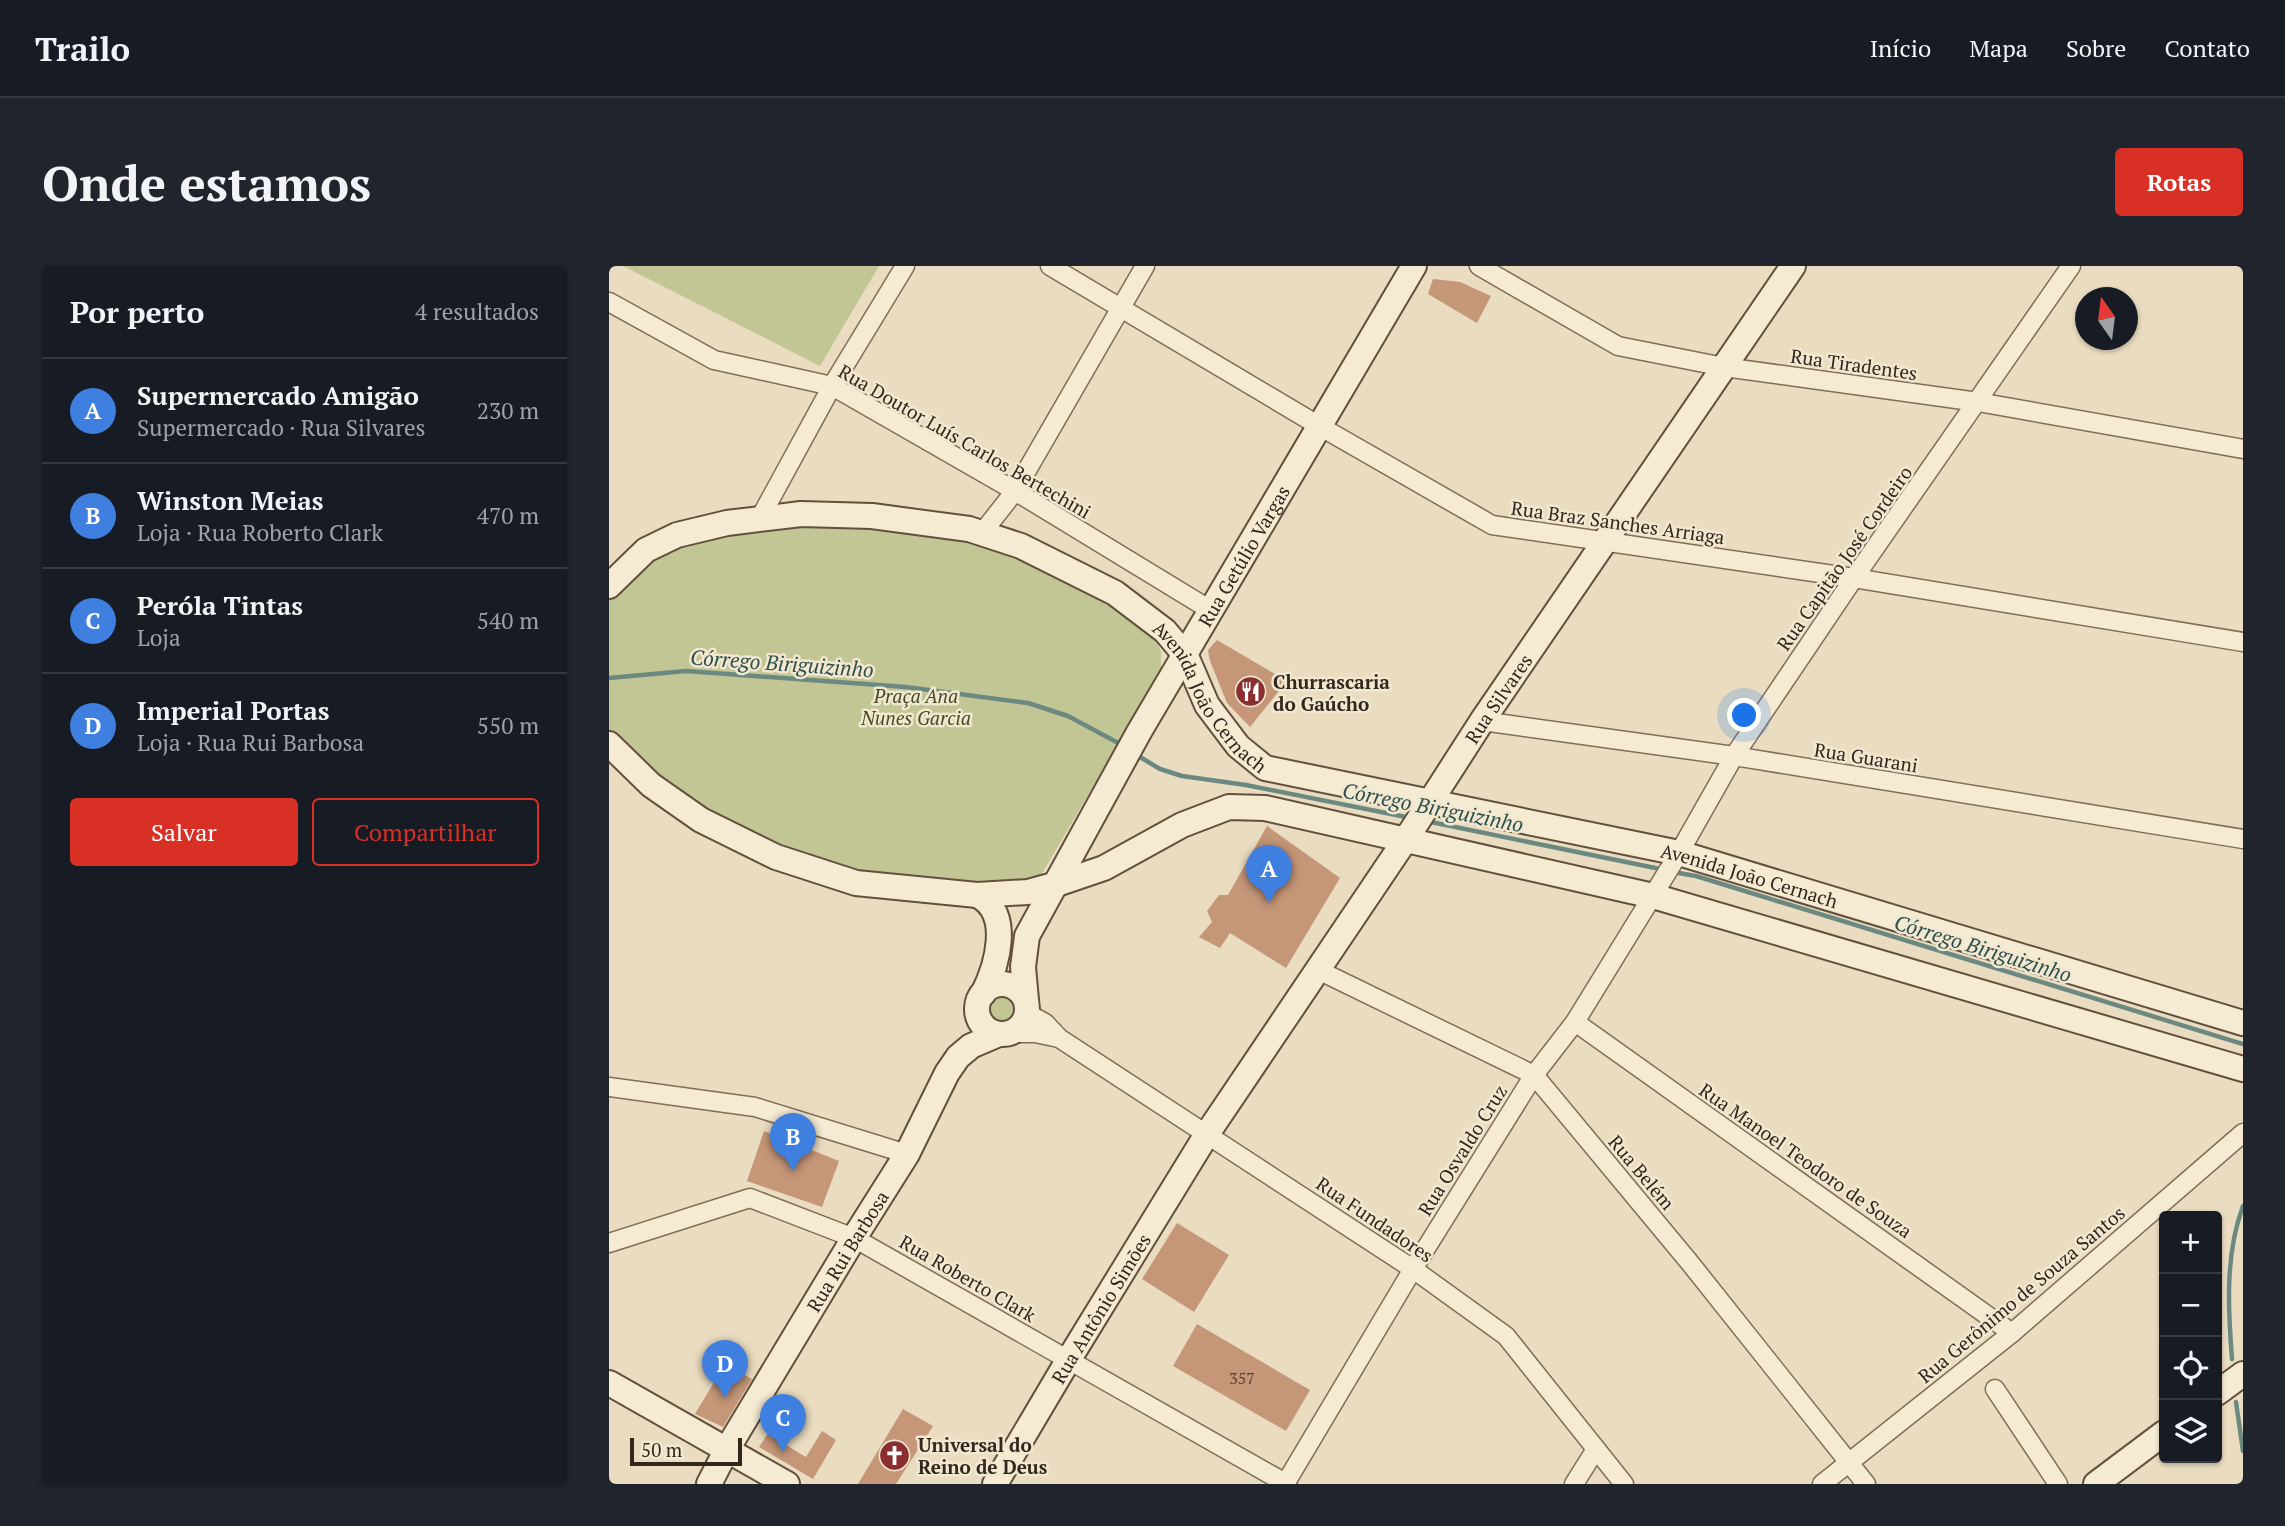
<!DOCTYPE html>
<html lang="pt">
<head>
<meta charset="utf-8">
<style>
	body { margin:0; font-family:"PT Serif",serif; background:#20242c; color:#f1f3f6 }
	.controls { position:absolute; right:21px; bottom:21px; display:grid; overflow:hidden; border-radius:7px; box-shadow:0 2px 5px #0004 }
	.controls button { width:63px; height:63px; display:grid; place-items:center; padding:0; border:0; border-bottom:2px solid #363941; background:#171b24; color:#f1f3f6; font:35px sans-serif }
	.compass { position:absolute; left:1466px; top:21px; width:63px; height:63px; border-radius:50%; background:#171b24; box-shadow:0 2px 5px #0004; rotate:346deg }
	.scale { position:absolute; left:21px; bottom:18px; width:112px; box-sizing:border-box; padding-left:7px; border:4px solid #32261d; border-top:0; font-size:19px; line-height:24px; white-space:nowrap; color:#32261d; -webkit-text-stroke:5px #f2e7cf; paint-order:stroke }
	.you { position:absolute; left:1136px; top:450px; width:24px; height:24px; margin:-18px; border:5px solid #fff; border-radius:50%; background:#1a73e8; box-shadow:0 0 0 10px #1a73e833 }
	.badge { display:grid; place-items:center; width:46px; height:46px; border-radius:50%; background:#d93025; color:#fff; font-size:23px; font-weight:700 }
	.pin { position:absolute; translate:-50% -58px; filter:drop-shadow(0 2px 4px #0008) }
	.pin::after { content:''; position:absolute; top:37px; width:24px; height:21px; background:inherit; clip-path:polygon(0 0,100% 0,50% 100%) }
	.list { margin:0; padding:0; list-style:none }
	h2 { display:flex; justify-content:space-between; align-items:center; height:91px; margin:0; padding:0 28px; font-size:30px }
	h2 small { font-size:23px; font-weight:400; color:#9ea1a6 }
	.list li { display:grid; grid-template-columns:46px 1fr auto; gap:21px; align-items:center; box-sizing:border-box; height:105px; padding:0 28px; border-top:2px solid #363941 }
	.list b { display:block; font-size:26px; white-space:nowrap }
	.list p { margin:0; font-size:23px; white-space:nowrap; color:#9ea1a6 }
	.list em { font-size:23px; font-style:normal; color:#9ea1a6 }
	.actions { display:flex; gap:14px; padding:21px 28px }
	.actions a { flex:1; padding:16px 0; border:2px solid #d93025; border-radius:7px; text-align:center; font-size:24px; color:#d93025 }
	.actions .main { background:#d93025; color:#fff }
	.icon { flex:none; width:38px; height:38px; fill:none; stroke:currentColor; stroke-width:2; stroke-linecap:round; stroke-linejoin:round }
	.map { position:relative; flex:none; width:1634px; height:1218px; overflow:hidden; border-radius:7px }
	header { display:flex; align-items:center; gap:42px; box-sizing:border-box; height:98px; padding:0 35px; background:#171b24; border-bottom:2px solid #363941 }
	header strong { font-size:33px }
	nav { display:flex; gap:38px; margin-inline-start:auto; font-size:24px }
	.intro { display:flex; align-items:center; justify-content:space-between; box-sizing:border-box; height:168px; padding:0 42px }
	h1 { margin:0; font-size:49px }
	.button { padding:18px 32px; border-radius:7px; background:#d93025; color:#fff; font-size:24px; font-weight:700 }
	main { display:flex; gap:42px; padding:0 42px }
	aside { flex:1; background:#171b24; border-radius:7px; box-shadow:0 2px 5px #0004 }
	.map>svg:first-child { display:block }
	.green { fill:#c2c695 }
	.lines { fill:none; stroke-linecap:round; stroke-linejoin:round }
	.stream { stroke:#6b8980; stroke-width:4.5 }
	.building { fill:#c59678 }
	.street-casing { stroke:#816d59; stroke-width:21 }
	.secondary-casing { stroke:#624f3d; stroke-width:28 }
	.street { stroke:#f5ead2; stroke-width:18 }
	.secondary { stroke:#f5ead2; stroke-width:24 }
	.labels { text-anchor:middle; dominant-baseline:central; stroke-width:5; stroke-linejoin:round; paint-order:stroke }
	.number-label { font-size:16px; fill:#574234 }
	.street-label { font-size:19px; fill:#32261d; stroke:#f2e7cf }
	.poi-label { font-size:19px; font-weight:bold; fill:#32261d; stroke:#f2e7cf; text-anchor:start }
	.park-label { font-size:19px; font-style:italic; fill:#434c25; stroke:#f2e7cf }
	.water-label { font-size:21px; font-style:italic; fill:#2d504d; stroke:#f2e7cf }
</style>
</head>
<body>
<header>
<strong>Trailo</strong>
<nav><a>Início</a><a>Mapa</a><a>Sobre</a><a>Contato</a></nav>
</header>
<div class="intro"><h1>Onde estamos</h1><a class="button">Rotas</a></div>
<main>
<aside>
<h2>Por perto<small>4 resultados</small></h2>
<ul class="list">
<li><span class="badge" style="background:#3f7fe0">A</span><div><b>Supermercado Amigão</b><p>Supermercado · Rua Silvares</p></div><em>230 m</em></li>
<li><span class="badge" style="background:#3f7fe0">B</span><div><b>Winston Meias</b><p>Loja · Rua Roberto Clark</p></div><em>470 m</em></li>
<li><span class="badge" style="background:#3f7fe0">C</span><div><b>Peróla Tintas</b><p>Loja</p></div><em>540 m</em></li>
<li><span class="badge" style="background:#3f7fe0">D</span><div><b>Imperial Portas</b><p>Loja · Rua Rui Barbosa</p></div><em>550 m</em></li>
</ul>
<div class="actions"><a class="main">Salvar</a><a>Compartilhar</a></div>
</aside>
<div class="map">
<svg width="1634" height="1218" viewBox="0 0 1634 1218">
	<rect width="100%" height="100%" fill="#e9dcc0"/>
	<g class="green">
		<path d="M14,0h256l-59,100z"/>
		<path d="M199,257l161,13 119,49 63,46 10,20v19l-121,207 -23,8 -124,-5 -84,-20 -119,-59 -57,-47 -24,-23v-132c11,-15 35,-38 52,-47 36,-19 105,-23 147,-29z"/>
		<circle cx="394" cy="741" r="15"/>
	</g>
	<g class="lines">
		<g class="stream">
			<path d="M0,412l77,-7 220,16 122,16 40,13 54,29"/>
			<path d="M526,488l25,15 22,7 64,9 165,33"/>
			<path d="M817,555l239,49"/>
			<path d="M1064,606l23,4 547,168"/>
			<path d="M1623,1093c-4,-50 -7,-105 11,-153"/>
			<path d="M1627,1136l7,49"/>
		</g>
	</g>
	<g class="building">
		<path d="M824,13l27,3 31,14 -14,27 -49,-29z"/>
		<path d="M608,374l70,41 -37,46 -23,-24 -17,-42 -2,-11z"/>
		<path d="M658,560l73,52 -54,90 -56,-35 -10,15 -21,-11 13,-15 -5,-11 12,-16h9z"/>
		<path d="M155,865l75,30 -17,46 -75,-26z"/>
		<path d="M568,957l52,32 -35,57 -52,-33z"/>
		<path d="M588,1058l113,66 -24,41 -113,-65z"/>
		<path d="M116,1098l27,15 -29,48 -28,-13z"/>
		<path d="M294,1143l30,17 -37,58h-38z"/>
		<path d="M162,1163l17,7 -4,8 22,13 16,-26 14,9 -23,39 -54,-32z"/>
	</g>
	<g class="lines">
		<defs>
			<g id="street">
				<path d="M441,0l271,161 171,98 362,53 389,64"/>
				<path d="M870,0l139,80 106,21 254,35 265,47"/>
				<path d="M0,36l105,58 118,26 183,105 197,120"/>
				<path d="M151,252l72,-132 73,-120"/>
				<path d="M373,267l33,-42 130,-225"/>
				<path d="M873,455l252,35 509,83"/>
				<path d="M709,704l216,105 156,188 176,221"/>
				<path d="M418,747l18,10 14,15 354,231 93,67 118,148"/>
				<path d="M966,756l437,311"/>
				<path d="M403,767h23l24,5"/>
				<path d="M0,821l146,20 152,47"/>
				<path d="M0,977l141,-45 104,40 433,246"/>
				<path d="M1386,1123l63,95"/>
				<path d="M676,1218l128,-215 121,-194 41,-53 104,-169 55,-97 120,-178 217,-312"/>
				<path d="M965,1218l22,-35"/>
				<path d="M1213,1218l190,-151 231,-200"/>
			</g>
			<g id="secondary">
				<path id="s1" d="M0,320l37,-36 31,-15 50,-12 74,-9 71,2 97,13 52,17 94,47 50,38 21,25 21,49 31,41 27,22 414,85 564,170"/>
				<path d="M0,478l42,41 50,35 75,37 80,26 121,12 51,-3 29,-8 47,-16 78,-43 47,-18 36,1 388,88 590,173"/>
				<path d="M368,629c36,17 20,71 6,99"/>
				<circle cx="393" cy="743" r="25"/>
				<path id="s2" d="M417,734l-3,-33 4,-31 112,-204 275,-466"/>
				<path d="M0,1117l178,101"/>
				<path d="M1608,1127l26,-19"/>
				<path id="s3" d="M100,1218l17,-33 128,-213 53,-84 40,-81 11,-16 13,-11 28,-12"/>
				<path id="s4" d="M386,1218l74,-125 138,-225 205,-304 70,-109 311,-455"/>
				<path d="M1487,1218l68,-51"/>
			</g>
		</defs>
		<use href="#street" class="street-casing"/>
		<use href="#secondary" class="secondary-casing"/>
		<use href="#street" class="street"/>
		<use href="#secondary" class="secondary"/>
	</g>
	<defs>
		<symbol id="restaurant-disc" viewBox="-11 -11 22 22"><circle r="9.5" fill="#8b2e31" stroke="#f2e7cf"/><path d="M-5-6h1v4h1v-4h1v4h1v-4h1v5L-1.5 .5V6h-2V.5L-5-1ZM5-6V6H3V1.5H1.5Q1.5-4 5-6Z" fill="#fff"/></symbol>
		<symbol id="church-disc" viewBox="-11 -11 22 22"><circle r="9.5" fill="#8b2e31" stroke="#f2e7cf"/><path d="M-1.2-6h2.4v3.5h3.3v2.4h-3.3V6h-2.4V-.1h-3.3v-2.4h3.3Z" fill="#fff"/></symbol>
	</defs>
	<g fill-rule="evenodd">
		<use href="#restaurant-disc" x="624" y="408" width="35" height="35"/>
		<use href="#church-disc" x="268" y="1172" width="35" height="35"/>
	</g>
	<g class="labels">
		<g class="number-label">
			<text x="633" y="1112">357</text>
		</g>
		<g class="street-label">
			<text transform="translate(1245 98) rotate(8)">Rua Tiradentes</text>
			<text transform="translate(356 175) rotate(30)">Rua Doutor Luís Carlos Bertechini</text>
			<text transform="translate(1009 256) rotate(8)">Rua Braz Sanches Arriaga</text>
			<text stroke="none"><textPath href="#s2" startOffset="502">Rua Getúlio Vargas</textPath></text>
			<text transform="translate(1235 292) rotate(-55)">Rua Capitão José Cordeiro</text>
			<text stroke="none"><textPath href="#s1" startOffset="684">Avenida João Cernach</textPath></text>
			<text stroke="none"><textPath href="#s4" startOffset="933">Rua Silvares</textPath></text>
			<text transform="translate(1257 491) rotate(9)">Rua Guarani</text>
			<text stroke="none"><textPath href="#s1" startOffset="1272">Avenida João Cernach</textPath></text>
			<text transform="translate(853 884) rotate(-58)">Rua Osvaldo Cruz</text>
			<text transform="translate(1197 894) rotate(35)">Rua Manoel Teodoro de Souza</text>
			<text transform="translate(1033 906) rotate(50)">Rua Belém</text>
			<text transform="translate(766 953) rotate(34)">Rua Fundadores</text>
			<text stroke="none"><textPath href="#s3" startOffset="271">Rua Rui Barbosa</textPath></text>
			<text transform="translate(359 1012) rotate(30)">Rua Roberto Clark</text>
			<text transform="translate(1412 1028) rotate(-40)">Rua Gerônimo de Souza Santos</text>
			<text stroke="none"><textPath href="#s4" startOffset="205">Rua Antônio Simões</textPath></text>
		</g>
		<g class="poi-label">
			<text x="664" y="415">Churrascaria<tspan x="664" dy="22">do Gaúcho</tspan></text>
			<text x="309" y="1178">Universal do<tspan x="309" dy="22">Reino de Deus</tspan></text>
		</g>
		<g class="park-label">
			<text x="307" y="429">Praça Ana<tspan x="307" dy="22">Nunes Garcia</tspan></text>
		</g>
		<g class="water-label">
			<text transform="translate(173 397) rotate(4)">Córrego Biriguizinho</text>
			<text transform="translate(824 541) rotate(11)">Córrego Biriguizinho</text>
			<text transform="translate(1374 682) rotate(17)">Córrego Biriguizinho</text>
		</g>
	</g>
</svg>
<div class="controls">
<button>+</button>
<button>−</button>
<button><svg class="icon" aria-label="locate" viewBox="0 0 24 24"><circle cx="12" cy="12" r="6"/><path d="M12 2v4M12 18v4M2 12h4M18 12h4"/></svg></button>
<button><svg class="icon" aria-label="layers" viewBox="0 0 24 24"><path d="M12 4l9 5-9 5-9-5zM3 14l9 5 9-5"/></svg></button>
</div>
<svg class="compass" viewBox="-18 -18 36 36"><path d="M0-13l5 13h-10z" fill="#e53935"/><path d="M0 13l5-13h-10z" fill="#9ea1a6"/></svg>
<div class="scale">50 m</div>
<div class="you"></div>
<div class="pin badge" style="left:660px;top:637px;background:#3f7fe0">A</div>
<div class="pin badge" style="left:184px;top:905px;background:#3f7fe0">B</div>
<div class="pin badge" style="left:174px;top:1186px;background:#3f7fe0">C</div>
<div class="pin badge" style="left:116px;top:1132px;background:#3f7fe0">D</div>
</div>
</main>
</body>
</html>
